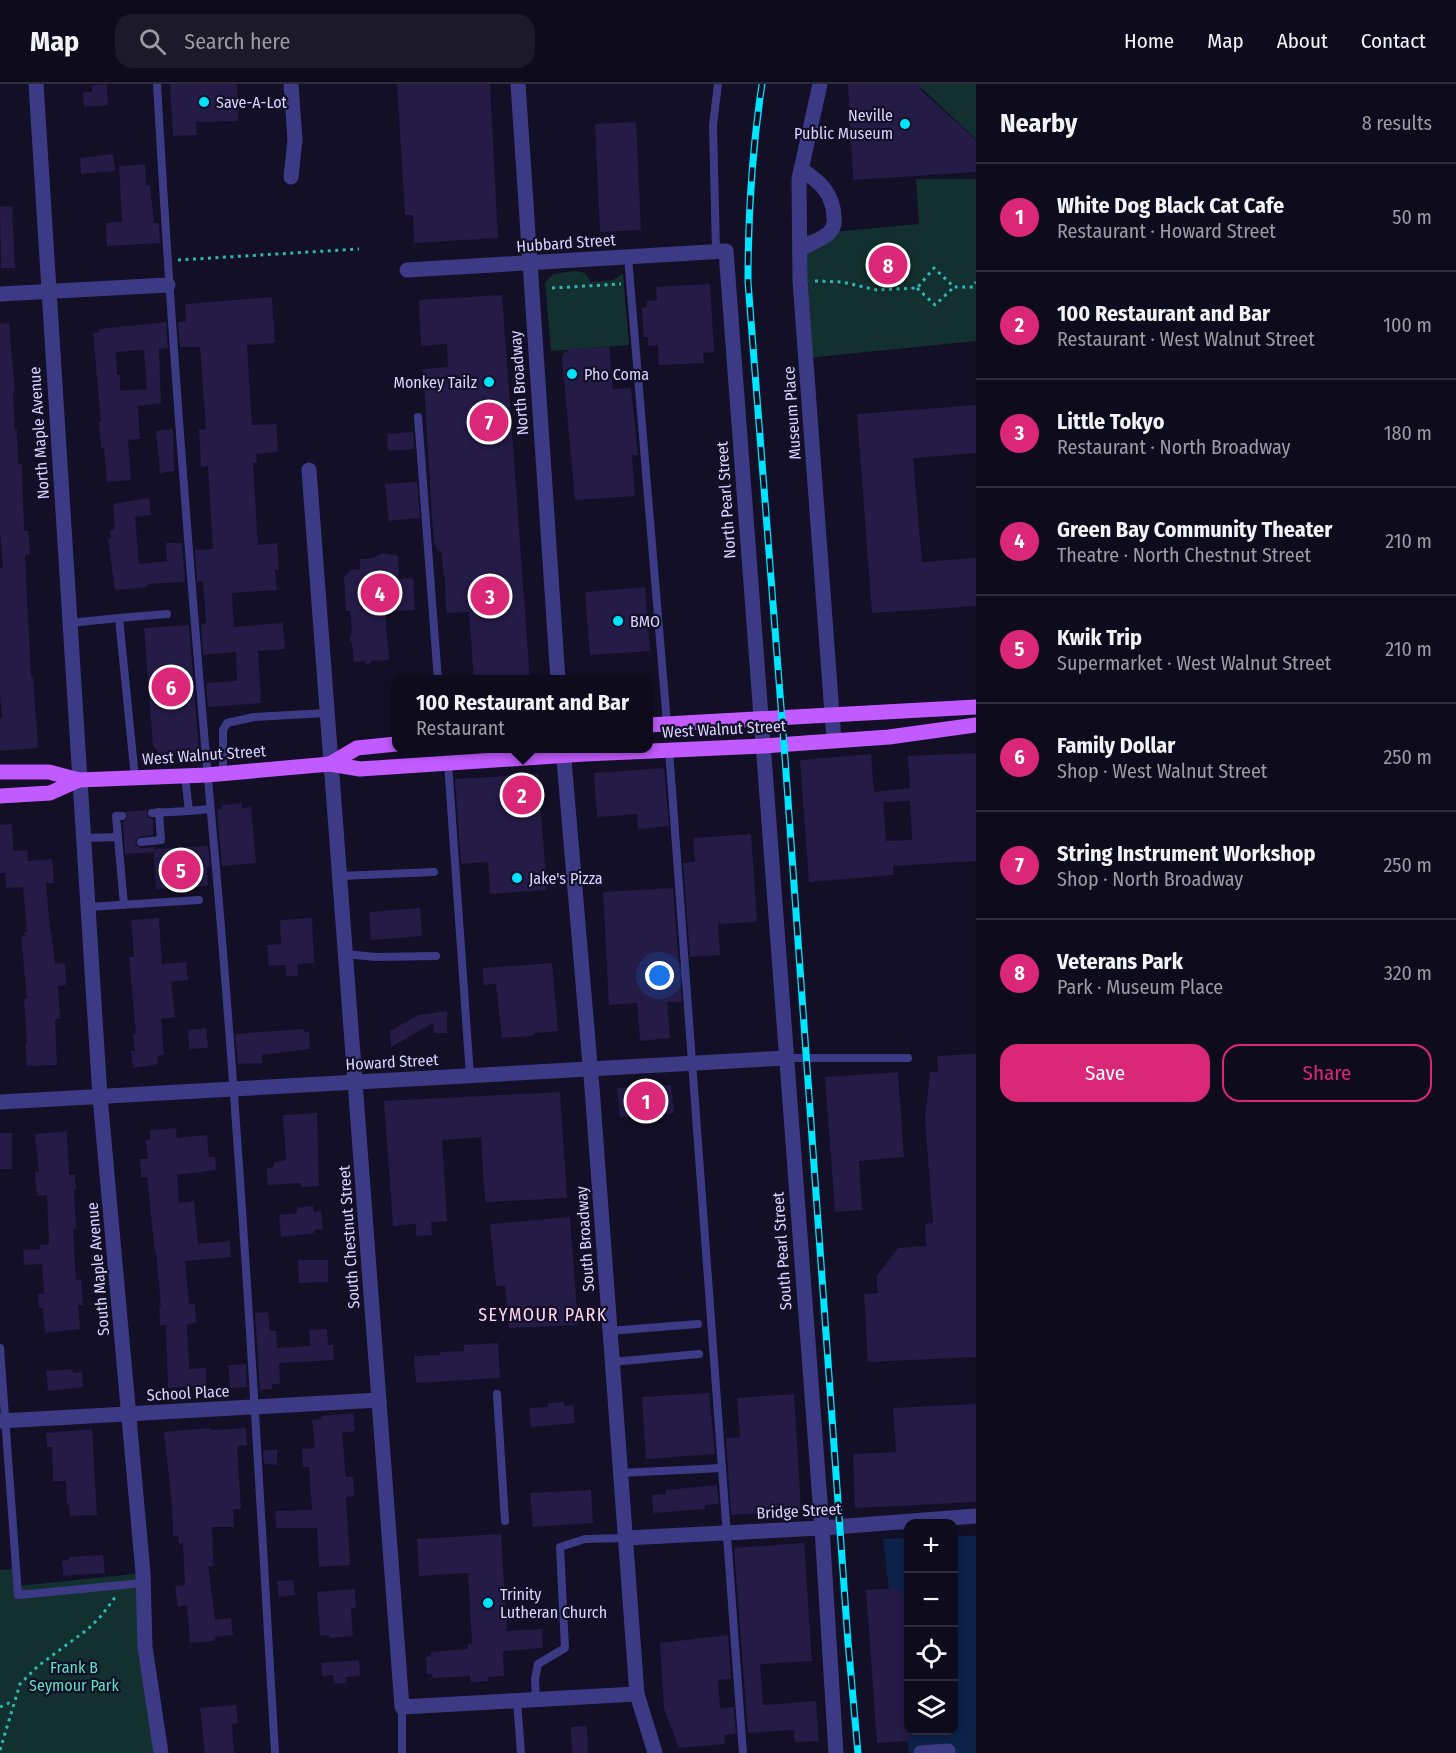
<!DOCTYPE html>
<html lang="en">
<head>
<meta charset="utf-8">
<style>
	body { margin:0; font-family:"Fira Sans Condensed",sans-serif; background:#1c1929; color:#f1f3f6 }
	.controls { position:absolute; right:18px; bottom:18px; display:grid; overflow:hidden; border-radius:12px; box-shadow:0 3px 9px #0003 }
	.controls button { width:54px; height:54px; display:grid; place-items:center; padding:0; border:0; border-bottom:2px solid #2e2b3b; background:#0e0b1c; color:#f1f3f6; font:30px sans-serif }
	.you { position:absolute; left:660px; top:892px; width:21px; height:21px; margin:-15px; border:4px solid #fff; border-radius:50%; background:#1a73e8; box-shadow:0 0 0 9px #1a73e833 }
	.badge { display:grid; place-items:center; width:39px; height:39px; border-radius:50%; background:#db2777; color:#fff; font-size:20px; font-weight:700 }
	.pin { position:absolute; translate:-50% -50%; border:3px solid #fff; box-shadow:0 2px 6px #0006 }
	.popup { position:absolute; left:392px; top:591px; width:261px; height:78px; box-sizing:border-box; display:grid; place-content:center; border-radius:12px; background:#0e0b1c; filter:drop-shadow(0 2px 4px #0005); font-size:20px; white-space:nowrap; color:#9b9ba3 }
	.popup b { font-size:22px; color:#f1f3f6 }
	.popup::after { content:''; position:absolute; left:50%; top:100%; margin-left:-12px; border:12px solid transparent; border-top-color:#0e0b1c }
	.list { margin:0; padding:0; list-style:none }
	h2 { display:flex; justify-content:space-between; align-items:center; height:78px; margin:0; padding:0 24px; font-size:26px }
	h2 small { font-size:20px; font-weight:400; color:#9b9ba3 }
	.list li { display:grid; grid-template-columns:39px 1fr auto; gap:18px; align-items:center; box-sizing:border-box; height:108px; padding:0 24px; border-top:2px solid #2e2b3b }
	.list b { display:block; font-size:22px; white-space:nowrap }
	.list p { margin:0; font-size:20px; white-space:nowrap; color:#9b9ba3 }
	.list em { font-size:20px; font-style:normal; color:#9b9ba3 }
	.actions { display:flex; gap:12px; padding:18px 24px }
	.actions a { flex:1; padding:14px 0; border:2px solid #db2777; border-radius:18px; text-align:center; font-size:21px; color:#db2777 }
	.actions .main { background:#db2777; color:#fff }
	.icon { flex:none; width:33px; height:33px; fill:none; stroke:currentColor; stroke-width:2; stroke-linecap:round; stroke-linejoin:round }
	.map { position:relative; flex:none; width:976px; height:1669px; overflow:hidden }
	header { display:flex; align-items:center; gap:36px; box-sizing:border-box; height:84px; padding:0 30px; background:#0e0b1c; border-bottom:2px solid #2e2b3b }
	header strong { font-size:28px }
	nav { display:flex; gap:33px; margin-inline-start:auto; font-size:21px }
	.search { width:420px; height:54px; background:#1c1929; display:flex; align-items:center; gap:15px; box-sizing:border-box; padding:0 21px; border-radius:18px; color:#9b9ba3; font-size:22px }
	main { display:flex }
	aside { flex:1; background:#0e0b1c }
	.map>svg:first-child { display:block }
	.green { fill:#12302f }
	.water { fill:#0c2248 }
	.building { fill:#241b47; fill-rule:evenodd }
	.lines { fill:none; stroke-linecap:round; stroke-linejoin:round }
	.path { stroke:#2fb8b0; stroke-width:3; stroke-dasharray:3 4.5; stroke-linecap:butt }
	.service { stroke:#3d3a85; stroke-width:8 }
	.minor { stroke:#3d3a85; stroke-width:15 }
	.tertiary { stroke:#3d3a85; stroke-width:15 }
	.primary { stroke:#c25bff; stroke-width:15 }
	.rail-casing { stroke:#00e5ff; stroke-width:7 }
	.rail { stroke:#130f26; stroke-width:4.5; stroke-dasharray:14; stroke-linecap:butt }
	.poi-dot { fill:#00e5ff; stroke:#130f26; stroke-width:2 }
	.labels { text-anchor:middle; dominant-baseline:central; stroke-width:4.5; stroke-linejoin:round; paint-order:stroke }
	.poi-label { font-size:16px; fill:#d9d4ff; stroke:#130f26; text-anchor:start }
	.street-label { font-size:16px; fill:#d9d4ff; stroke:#130f26 }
	.park-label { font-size:16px; fill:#5fe0c0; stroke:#130f26 }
	.neighbourhood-label { font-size:18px; letter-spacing:1.5px; fill:#ffd6f0; stroke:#130f26 }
</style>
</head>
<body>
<header>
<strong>Map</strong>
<div class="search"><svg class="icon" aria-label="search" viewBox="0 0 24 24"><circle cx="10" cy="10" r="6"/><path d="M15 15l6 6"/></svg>Search here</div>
<nav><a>Home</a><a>Map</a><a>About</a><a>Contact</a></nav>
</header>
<main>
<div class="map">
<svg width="976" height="1669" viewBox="0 0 976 1669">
	<rect width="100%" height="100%" fill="#130f26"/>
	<g class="green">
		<path d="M917,0h59v55z"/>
		<path d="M916,95h60v162l-170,17 -6,-123 119,-11z"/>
		<path d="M576,187l9,2 6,9 22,-2 10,-6 6,71 -78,6 -6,-68 8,-9z"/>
		<path d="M16,1485l2,17 125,-13 13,180h-156v-183z"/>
	</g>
	<path class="water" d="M954,1452h22v217h-67l-26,-214 25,-1v192h46z"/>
	<g class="building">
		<path d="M107,0l1,21 -24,2 -1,-15h9v-7z"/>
		<path d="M170,0h67l1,37 -42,1 1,13 -24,1z"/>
		<path d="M397,0h93l8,154 -84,5 -1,-28h-8z"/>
		<path d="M848,0h73v6l55,50v32l-123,8z"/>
		<path d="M636,38l5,108 -41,2 -5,-108z"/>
		<path d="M113,70l2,17 -34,3 -1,-16z"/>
		<path d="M145,80l1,22 4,-1 4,38h5l1,20 -53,3 -1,-23 16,-1 -3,-56z"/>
		<path d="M12,122l3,62h-14l-1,-61z"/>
		<path d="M710,200l4,68 -11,1 1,10 -45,2 -1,-20 -10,1v-9h-4l-2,-29 5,-1v-6l10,-1 -1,-13z"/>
		<path d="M502,211l28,385h-56l-5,-68 -23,1 -1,-30 -4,-32h-3l-4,-8 -2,-26 -9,-148 25,-2 -1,-23 -26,2 -2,-46z"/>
		<path d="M272,213l3,46 -28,2 5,80 24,-1 2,28 -22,2 1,9h-4l5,82 19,-2 2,27h-4l2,20 -45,3 2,34 49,-4 2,26 -27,2 3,52 -53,4 -2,-24 31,-2 -1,-29 -33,3 -2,-31 5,-1 -3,-42h-6l-2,-31 18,-1 -5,-83 -7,1 -2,-37 7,-1 -6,-82h-20l-2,-25 8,-1 -1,-17z"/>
		<path d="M166,238l2,26 -9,1 2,54 -23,3 2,33 -12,1 3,40 -24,2 -3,-34h-3l-2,-26h2l-8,-89 6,-1v-3zM144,266l3,39 -27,2v-16h-3l-1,-23z"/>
		<path d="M9,239l6,70h-2l2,37h2l1,34h4l2,67h4l2,23 -5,1 6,122h2l5,71 -38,3v-33h2l-2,-25v-125h3l-3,-37v-207z"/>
		<path d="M609,263l4,42 18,-1 7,67h-6l3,41 -60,4 -13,-141 2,-6 7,-4z"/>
		<path d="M976,321v48l-63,5 9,104 54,-4v48l-104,7 -15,-199z"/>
		<path d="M173,345l1,42 -14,2 -4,-42z"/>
		<path d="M413,348l1,17 -26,2 -1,-17z"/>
		<path d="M417,398l3,36 -31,3 -4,-37z"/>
		<path d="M149,414l2,17 -16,2 4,47 28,-3 -1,-18h16l3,39 -38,2 1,3 -33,3 -7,-52h3l-1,-8h5l-2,-26z"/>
		<path d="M384,469l14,3 1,23 14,-1 2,32 -30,2 4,48 -17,1 -4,4 -5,-4 -9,1 -2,-18 -2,-3v-5l2,-2 -2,-23h-4l-2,-34 6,-7 10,-1v-10h9z"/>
		<path d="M645,503l5,64 -60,4 -5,-63z"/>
		<path d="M189,541l10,126 -39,3 -7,-8 -9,-118z"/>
		<path d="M976,669v108l-83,5v9l-84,7 -9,-122 71,-6 3,38 36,-4 -2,-32zM910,717l2,39 -26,1 -3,-39z"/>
		<path d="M664,684l5,58 -31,3 -1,-15 -40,3 -3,-44z"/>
		<path d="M538,690l9,116 -57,4 -2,-32 -27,2 -6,-85z"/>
		<path d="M242,719v5l9,-1 5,56 -34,3 -5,-56 5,-1v-4z"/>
		<path d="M147,726v7l6,2v16l-15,2 -3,5 2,4 4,2 13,-1v2l54,-3 2,21h-3l1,19 -52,3 -2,-37 -29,2 -2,-32 4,-4 -1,-6z"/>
		<path d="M12,740l1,27 14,-1 1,11 24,-2 2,24h-8l4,47 1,-1 4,35 10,-1 1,22 -8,1 2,33h-5l2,46 -30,1 -2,-23h2l-3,-44h3l-6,-62 4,-1 -1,-4h3l-4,-45 -17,1 -1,-15h-5v-48z"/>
		<path d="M751,750l6,88 -39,2 2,31 -30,2 -7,-94 12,-1 -2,-24z"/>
		<path d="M673,804l9,114h-15l3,36 -30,3 -3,-38 -28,2 -6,-113z"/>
		<path d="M420,824l2,28 -51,4 -2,-28z"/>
		<path d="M159,834l3,46 24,-2 2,18 -17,2 4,35 -14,2 3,36 -7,1 1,8 -25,4 -2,-17h4l-2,-17h3l-7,-77h5l-3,-37z"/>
		<path d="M312,834l2,45 -17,1 1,12h-12l-1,-11 -16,1 -2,-21 14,-1 -1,-24z"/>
		<path d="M552,879l6,68 -23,2 -3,3 -30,2 -6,-54 -12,1 -1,-17z"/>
		<path d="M446,927l1,2h2l-2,2v18h-13l-1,-10 -42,24 -1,-16 28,-16z"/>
		<path d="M206,944l2,20 -19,1 -1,-19z"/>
		<path d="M304,945v3l5,-1 1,18 -48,6v8l-24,1 -3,-30z"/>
		<path d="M976,970v303l-108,5 -4,-68 14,-1 -2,-16 22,-29 28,-2 -1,-22 8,-1 -8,-105 5,-46h8l-1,-16z"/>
		<path d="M898,988l6,85 -45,4 3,49 -27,2 -10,-135z"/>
		<path d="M671,1001l3,28 -54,4 -3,-29z"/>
		<path d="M560,1008l7,106 -82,4 -4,-65 -39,3 5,81 -16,1 1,13 -16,1v-12l-23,2 -9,-125z"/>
		<path d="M317,1029l2,73 -18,1v-4l-33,2 -1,-17 7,-1v-4l12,-3 -3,-45z"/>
		<path d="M176,1044l1,10 30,-3 2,22h6l1,13 -39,5 2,28 15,-2 4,43 32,-3 1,16 -46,4 4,43h6l1,19 -9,1 2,45 17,-1v18l-38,2 -2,-63h-6l-1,-19h2l-5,-53h-1l-8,-76h-6l-1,-18h8l-2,-19h4v-10z"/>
		<path d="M67,1047l2,44h6l1,15h-2l2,39h-3l3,51 5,-1 2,26h-5l2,24 -35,4 -2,-25h-4l-1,-14h6l-2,-30 -18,1 -1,-15 17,-1v-4l9,-1 -2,-49 -10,1 -2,-24 4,-1 -4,-37z"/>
		<rect x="0" y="1049" width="12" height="36"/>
		<path d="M313,1122l1,6 7,-1 2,18 -8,1 -1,3 -33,4 -2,-22 18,-2v-5z"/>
		<path d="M570,1133l8,108 -69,3 -4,-42h-9l-6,-62z"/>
		<path d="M298,1176h30v22l-29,1z"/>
		<path d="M268,1228l2,19h6l1,17 33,-2 -1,-16 18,-1 1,16h5l1,15 -55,3 1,21h-8v5l-12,1 -5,-77z"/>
		<path d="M498,1259l2,35 -84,5 -2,-27 26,-1v-3l24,-1v-6z"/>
		<path d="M246,1280l1,23 -17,1 -2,-23z"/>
		<path d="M72,1285l1,4 9,-1 1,15 -35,4 -2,-20z"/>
		<path d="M709,1309l6,61 -69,5 -4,-62z"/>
		<path d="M794,1310l7,116 -70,5 -5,-77 14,-1 -3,-39z"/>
		<path d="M564,1318v4l9,-1 2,18 -44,4 -2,-19 19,-1v-4z"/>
		<path d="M976,1320v98l-121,6 -2,-54 43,-2 -3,-44z"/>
		<path d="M353,1329l2,18 -13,2 4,44h7l1,19 -8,1 4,68 -31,2 -2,-39h-41l-1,-17 37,-1 -3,-43h-6l-1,-18 13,-1 -3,-28 10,-1v-3z"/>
		<path d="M210,1344l1,2 35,-2 1,17 -10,1 4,63h-8l1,18h-22l1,39h-5l7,54 16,-2 2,17 -19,2v4l-24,2 -3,-38 -9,2 -3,-21 10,-1 -2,-42 -4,1 -1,-8h-5l-1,-31 -8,-73z"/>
		<path d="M92,1345l5,86 -27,1 -1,-11 -2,-1 -1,-23h-13l-1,-34h-5l-1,-14z"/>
		<path d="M263,1366h14v15l-13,-1z"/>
		<path d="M717,1401l2,19 -14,1v4l-52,4 -1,-18 14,-1v-4z"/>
		<path d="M591,1406l2,33 -60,4 -3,-34z"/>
		<path d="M501,1450l6,97 35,-2 1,19 -40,3 1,25 -16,1v4l-17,1 -1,-6 -37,2 -1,-4h-5l-1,-17 5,-1v-4l37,-3v-5l4,-1 -4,-70 -49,3 -2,-37z"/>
		<path d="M804,1459l8,118 -52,3 3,41 53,-4 3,40 -24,1 -1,-12 -46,3 -14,-185z"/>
		<path d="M103,1471l2,18 -42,3 -1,-15 7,-1v-3z"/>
		<path d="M293,1496l2,15 -16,2 -2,-16z"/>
		<path d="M896,1504l13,9v144l-32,2 -11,-153z"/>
		<path d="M355,1505l1,19h-5l2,28 -24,2v-3l-9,1 -3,-44z"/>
		<path d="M728,1551l3,44 -13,1 2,28 14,-1 2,27 -12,1 1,9 -46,4 -15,-39 -4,-66z"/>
		<path d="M359,1576l1,16 -14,1v6l-12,1 -1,-9 -11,1 -1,-13z"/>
		<path d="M236,1621l2,18 -6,1 2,29h-29l-5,-45z"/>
		<path d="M587,1642l1,27h-16l-1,-26z"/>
	</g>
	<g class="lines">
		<g class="path">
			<path d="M178,176l181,-11"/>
			<path d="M815,197l27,1 35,8 40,-2 17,-20 20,19h19l3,-5"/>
			<path d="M552,204l69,-4"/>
			<path d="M917,204l18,17 19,-18"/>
			<path d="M0,1623l9,-4h4"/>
			<path d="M0,1666l20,-66 18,-18 50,-37 14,-14 14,-19"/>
		</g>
		<g class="service">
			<path d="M157,0c15,266 36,531 60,796 25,291 41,582 58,873"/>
			<path d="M716,168l-3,-127 5,-41"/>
			<path d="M628,173l39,467"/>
			<path d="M418,333l20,263"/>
			<path d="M119,534l48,-4"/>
			<path d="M69,539l50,-5 16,160"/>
			<path d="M669,666l74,1003"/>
			<path d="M448,679l22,313"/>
			<path d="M223,689v-43l4,-7 27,-6 73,-4"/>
			<path d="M185,692l4,35 20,-2"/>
			<path d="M152,729l37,-2"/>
			<path d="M122,732h-6l8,89"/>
			<path d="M83,754l35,-1"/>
			<path d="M141,758l20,-2 -2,-28"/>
			<path d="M339,792l95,-4"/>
			<path d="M88,823l111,-7"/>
			<path d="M345,870l31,3 60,-1"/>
			<path d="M786,974h122"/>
			<path d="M609,1247l89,-7"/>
			<path d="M0,1264l18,247 125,-12"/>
			<path d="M612,1278l87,-8"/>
			<path d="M497,1310l8,127"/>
			<path d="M620,1389l102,-5"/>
			<path d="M536,1616l-1,-21 3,-15 27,-16 -5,-101 25,-8 40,-1"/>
			<path d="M517,1617l4,52"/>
			<path d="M402,1669v-46"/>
		</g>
		<g class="minor">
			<path d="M36,0l64,1013 43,476 2,74 16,106"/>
			<path d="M291,0l4,56 -4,37"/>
			<path d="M820,0l-21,95 1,102 34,460"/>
			<path d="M800,165c9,-5 21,-9 29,-16 4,-4 6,-10 5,-16 -1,-24 -14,-35 -33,-48"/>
			<path d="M407,186l319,-19 96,1277 14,225"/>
			<path d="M0,210l168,-9"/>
			<path d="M309,386l93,1237 235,-13"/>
			<path d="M0,1018l786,-44"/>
			<path d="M0,1337l379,-21"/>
			<path d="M625,1454l197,-10 154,-12"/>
			<path d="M921,1669l27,-2"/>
		</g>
		<g class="tertiary">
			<path d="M518,0l40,596"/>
			<path d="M563,664l29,340 45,606 18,59"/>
		</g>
		<g class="primary">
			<path d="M648,641l328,-18"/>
			<path d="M330,680l27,-16 39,-4"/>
			<path d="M0,688h49l30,8 128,-5 123,-11 30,5 225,-15 178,-8 126,-9 87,-12"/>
			<path d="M0,712l50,-3 29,-13"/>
		</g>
		<defs>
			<path id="rail" d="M762,0c-10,66 -14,131 -14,198l37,476 63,884 10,111"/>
		</defs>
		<use href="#rail" class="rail-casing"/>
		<use href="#rail" class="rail"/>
	</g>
	<g class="poi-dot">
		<circle cx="204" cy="18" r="6"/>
		<circle cx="905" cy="40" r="6"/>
		<circle cx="572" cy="290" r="6"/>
		<circle cx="489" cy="298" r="6"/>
		<circle cx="618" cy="537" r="6"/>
		<circle cx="517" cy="794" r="6"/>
		<circle cx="488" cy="1519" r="6"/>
	</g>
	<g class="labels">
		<g class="poi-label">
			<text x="216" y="18">Save-A-Lot</text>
			<text x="893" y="31" text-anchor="end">Neville<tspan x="893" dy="18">Public Museum</tspan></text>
			<text x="584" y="290">Pho Coma</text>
			<text x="477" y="298" text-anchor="end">Monkey Tailz</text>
			<text x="630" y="537">BMO</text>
			<text x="529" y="794">Jake's Pizza</text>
			<text x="500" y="1510">Trinity<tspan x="500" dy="18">Lutheran Church</tspan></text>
		</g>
		<g class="street-label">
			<text transform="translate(566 159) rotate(-4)">Hubbard Street</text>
			<text transform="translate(519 299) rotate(-94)">North Broadway</text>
			<text transform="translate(792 329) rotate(-94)">Museum Place</text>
			<text transform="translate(39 349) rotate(-94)">North Maple Avenue</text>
			<text transform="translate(726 416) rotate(-94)">North Pearl Street</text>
			<text transform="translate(724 645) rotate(-3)">West Walnut Street</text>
			<text transform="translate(204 671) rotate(-4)">West Walnut Street</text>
			<text transform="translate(392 978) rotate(-3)">Howard Street</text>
			<text transform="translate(349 1153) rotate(-94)">South Chestnut Street</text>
			<text transform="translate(585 1155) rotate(-94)">South Broadway</text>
			<text transform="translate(782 1167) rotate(-94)">South Pearl Street</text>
			<text transform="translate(98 1185) rotate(-95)">South Maple Avenue</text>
			<text transform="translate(188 1309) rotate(-3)">School Place</text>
			<text transform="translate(799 1427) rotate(-3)">Bridge Street</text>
		</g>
		<g class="park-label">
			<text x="74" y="1583">Frank B<tspan x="74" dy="18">Seymour Park</tspan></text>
		</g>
		<g class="neighbourhood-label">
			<text x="543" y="1231">SEYMOUR PARK</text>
		</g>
	</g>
</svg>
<div class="controls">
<button>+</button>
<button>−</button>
<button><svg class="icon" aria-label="locate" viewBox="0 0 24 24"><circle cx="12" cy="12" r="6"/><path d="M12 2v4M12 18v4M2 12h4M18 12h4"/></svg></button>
<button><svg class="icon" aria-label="layers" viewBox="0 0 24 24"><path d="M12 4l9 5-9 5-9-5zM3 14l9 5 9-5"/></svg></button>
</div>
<div class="you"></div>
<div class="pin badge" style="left:646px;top:1017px">1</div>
<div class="pin badge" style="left:522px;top:711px">2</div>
<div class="popup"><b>100 Restaurant and Bar</b>Restaurant</div>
<div class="pin badge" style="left:490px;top:512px">3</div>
<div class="pin badge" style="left:380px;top:509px">4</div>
<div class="pin badge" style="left:181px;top:786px">5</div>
<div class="pin badge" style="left:171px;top:603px">6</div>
<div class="pin badge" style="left:489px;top:338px">7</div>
<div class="pin badge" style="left:888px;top:181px">8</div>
</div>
<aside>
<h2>Nearby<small>8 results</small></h2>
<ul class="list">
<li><span class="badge">1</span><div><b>White Dog Black Cat Cafe</b><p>Restaurant · Howard Street</p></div><em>50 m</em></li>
<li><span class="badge">2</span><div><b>100 Restaurant and Bar</b><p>Restaurant · West Walnut Street</p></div><em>100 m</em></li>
<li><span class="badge">3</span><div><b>Little Tokyo</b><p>Restaurant · North Broadway</p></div><em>180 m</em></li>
<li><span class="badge">4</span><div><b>Green Bay Community Theater</b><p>Theatre · North Chestnut Street</p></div><em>210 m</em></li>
<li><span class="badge">5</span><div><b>Kwik Trip</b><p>Supermarket · West Walnut Street</p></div><em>210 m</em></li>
<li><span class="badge">6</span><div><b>Family Dollar</b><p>Shop · West Walnut Street</p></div><em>250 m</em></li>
<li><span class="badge">7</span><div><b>String Instrument Workshop</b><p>Shop · North Broadway</p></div><em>250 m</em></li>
<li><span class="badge">8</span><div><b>Veterans Park</b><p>Park · Museum Place</p></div><em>320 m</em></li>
</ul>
<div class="actions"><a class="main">Save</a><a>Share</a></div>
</aside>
</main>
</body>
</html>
